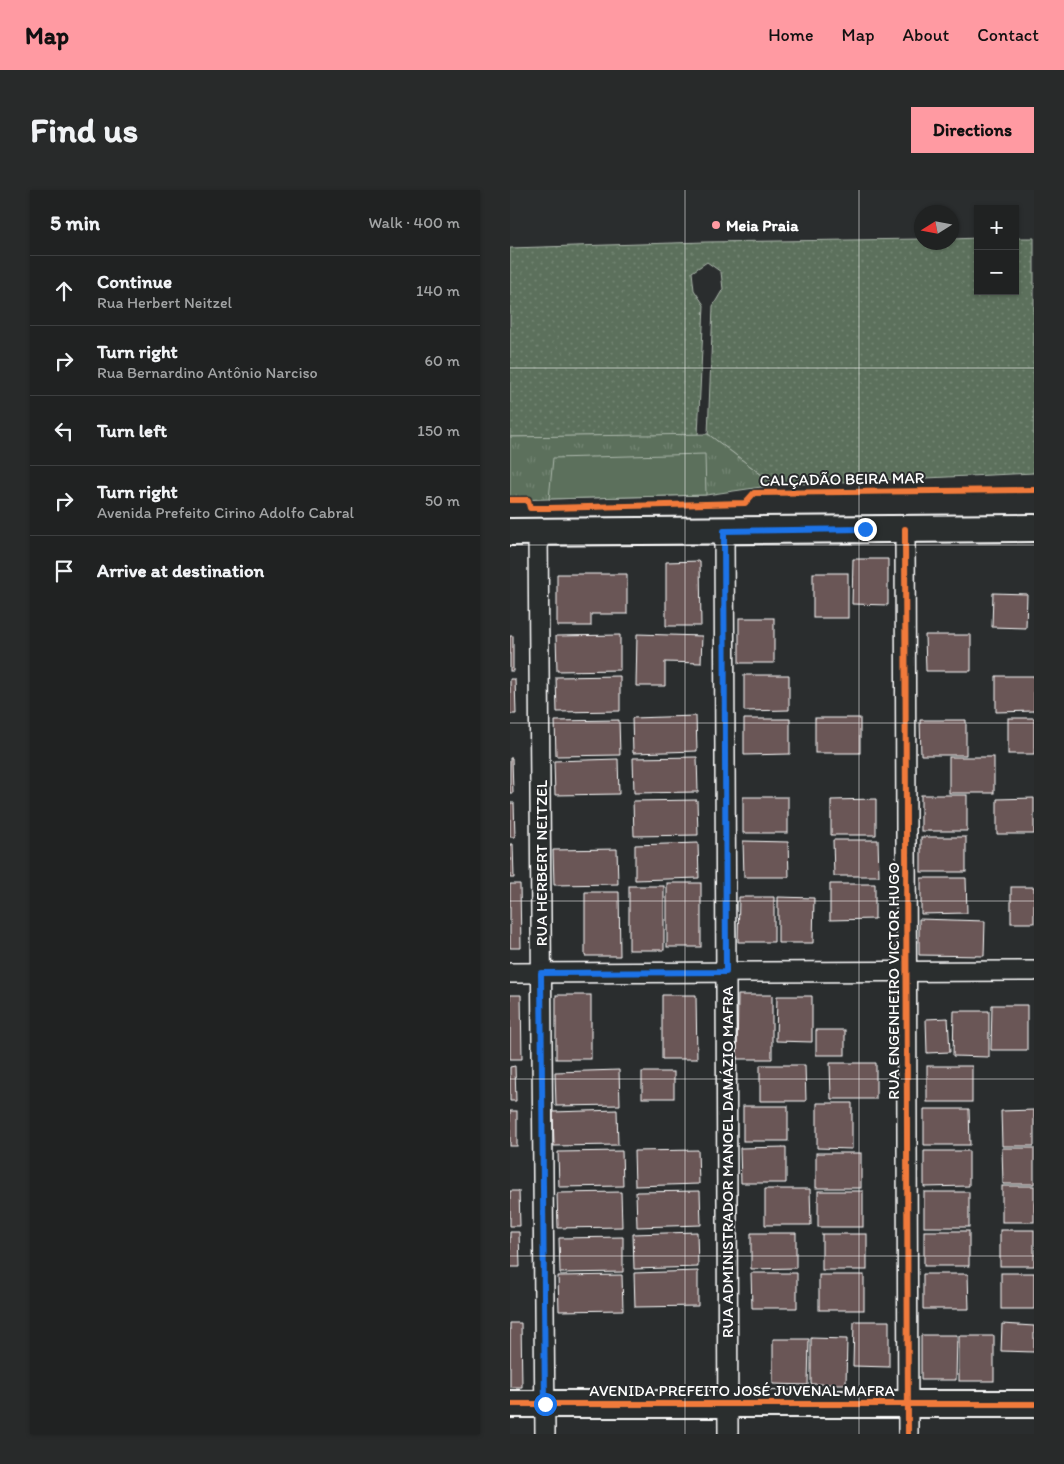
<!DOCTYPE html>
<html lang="en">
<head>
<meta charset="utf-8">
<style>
	body { margin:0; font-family:Itim,sans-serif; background:#282a2a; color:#f1f3f6 }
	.controls { position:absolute; right:15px; top:15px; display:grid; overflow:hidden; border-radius:0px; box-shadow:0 1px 4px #0004 }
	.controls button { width:45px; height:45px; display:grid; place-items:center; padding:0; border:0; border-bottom:1px solid #3d3f40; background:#202222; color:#f1f3f6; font:25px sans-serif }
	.compass { position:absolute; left:404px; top:15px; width:45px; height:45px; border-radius:50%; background:#202222; box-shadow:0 1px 4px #0004; rotate:259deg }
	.stop { position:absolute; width:15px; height:15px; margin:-11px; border:4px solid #1a73e8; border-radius:50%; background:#fff }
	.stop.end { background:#1a73e8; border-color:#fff; box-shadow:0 1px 5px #0008 }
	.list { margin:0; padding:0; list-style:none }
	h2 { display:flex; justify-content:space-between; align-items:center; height:65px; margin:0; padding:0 20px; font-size:21px }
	h2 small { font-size:16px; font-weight:400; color:#a2a4a5 }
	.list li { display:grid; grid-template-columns:32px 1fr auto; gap:15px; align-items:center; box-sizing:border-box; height:70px; padding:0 20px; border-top:1px solid #3d3f40 }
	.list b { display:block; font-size:19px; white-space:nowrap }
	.list p { margin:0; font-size:16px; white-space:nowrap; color:#a2a4a5 }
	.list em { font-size:16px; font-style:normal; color:#a2a4a5 }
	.icon { flex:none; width:28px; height:28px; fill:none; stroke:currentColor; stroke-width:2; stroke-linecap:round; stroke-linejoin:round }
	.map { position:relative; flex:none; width:524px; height:1244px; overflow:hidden; border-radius:0px }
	header { display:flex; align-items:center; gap:30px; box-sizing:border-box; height:70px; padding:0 25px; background:#ff9aa2; color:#111 }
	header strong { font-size:24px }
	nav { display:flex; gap:28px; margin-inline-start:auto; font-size:18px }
	.intro { display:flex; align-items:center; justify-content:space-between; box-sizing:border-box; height:120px; padding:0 30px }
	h1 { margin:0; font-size:35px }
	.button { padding:12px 22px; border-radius:0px; background:#ff9aa2; color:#111; font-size:18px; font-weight:700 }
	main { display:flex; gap:30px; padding:0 30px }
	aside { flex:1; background:#202222; border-radius:0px; box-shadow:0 1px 4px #0004 }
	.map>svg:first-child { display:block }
	.grass { fill:url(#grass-dots); stroke:#adb8ad }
	.park { fill:url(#park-tufts); stroke:#adb8ad }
	.pitch { fill:#5b705b; stroke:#adb8ad }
	.building { fill:#6a5757; stroke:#fff }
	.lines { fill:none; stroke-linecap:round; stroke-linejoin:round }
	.minor-casing { stroke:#fff; stroke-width:22 }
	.secondary-casing { stroke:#fff; stroke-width:30 }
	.minor { stroke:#2a2d2e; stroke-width:19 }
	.secondary { stroke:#2a2d2e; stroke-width:26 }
	.cycleway-casing { stroke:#2a2d2e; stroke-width:9 }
	.cycleway { stroke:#f17a3a; stroke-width:6 }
	.route { stroke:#1a73e8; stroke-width:6 }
	.grid { fill:none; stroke:#fff; stroke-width:1; stroke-opacity:0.55 }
	.poi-dot { fill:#ff9aa2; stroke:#2a2d2e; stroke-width:2 }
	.labels { text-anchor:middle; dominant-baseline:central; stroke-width:4; stroke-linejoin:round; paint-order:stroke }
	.poi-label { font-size:16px; font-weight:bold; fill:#fff; stroke:#2a2d2e; text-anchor:start }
	.street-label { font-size:16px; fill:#fff; stroke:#2a2d2e }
</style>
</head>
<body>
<header>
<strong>Map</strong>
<nav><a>Home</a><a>Map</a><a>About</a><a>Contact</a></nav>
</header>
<div class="intro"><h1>Find us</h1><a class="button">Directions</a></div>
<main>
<aside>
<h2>5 min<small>Walk · 400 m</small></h2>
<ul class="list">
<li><svg class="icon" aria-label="ahead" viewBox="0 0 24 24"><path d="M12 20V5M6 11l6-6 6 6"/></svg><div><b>Continue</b><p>Rua Herbert Neitzel</p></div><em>140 m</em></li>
<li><svg class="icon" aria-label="right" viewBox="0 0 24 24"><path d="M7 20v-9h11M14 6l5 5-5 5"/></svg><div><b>Turn right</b><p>Rua Bernardino Antônio Narciso</p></div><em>60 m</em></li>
<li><svg class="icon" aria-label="left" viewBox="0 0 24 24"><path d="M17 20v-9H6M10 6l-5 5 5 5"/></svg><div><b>Turn left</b></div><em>150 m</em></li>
<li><svg class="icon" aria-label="right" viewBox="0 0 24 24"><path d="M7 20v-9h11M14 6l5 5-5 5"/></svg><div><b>Turn right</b><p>Avenida Prefeito Cirino Adolfo Cabral</p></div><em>50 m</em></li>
<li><svg class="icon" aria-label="arrive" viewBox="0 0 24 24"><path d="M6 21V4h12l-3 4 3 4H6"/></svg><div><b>Arrive at destination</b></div></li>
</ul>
</aside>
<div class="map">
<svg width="524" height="1244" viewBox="0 0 524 1244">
	<defs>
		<pattern id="grass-dots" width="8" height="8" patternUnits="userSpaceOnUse" patternTransform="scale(1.25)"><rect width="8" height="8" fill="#5b705b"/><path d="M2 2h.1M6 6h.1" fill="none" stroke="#748574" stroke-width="1.8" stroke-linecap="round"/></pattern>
		<pattern id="park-tufts" width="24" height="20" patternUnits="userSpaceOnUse" patternTransform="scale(1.25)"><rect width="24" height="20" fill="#5b705b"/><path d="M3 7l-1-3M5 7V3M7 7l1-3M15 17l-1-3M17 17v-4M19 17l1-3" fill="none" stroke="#748574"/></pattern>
	</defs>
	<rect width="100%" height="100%" fill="#2a2d2e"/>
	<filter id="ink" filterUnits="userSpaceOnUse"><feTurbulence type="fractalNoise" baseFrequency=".02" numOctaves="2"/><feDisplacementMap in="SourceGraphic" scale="10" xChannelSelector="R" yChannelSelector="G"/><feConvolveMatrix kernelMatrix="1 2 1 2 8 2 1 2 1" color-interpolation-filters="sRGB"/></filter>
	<g filter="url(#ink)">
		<path class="grass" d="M468,48v53h37v-53h19v235l-259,12 -67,-51 5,-128 10,-17 -2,-17 -14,-10 -15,10 2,18 10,15 -6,130 -188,2v-189l195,-6 216,-3 1,3h30v-3z"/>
		<path class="park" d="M198,244l67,51 -69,10 -196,5v-63z"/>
		<path class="pitch" d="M195,264l1,41 -157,4 4,-41z"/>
		<g class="building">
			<path d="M343,369h35v46l-36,-1z"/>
			<path d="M190,371l1,65h-35v-64z"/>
			<rect x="303" y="383" width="35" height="45"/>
			<path d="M47,384h70v40h-36v12h-34z"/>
			<path d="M483,403l34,1 -1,34 -34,-1z"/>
			<rect x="229" y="428" width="35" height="45"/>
			<path d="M127,444l65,2 -1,27 -36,-1v24h-29z"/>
			<path d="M110,445v35l-63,1 -1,-35z"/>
			<path d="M415,445h46v36h-45z"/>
			<rect x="0" y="446" width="3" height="35"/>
			<path d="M234,485h45v35l-45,1z"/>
			<path d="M110,486v35l-63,1 -1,-35z"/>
			<path d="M486,486h38v35l-38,1z"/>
			<path d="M0,489h5l1,35h-6z"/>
			<path d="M186,526l1,35 -64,2 -1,-35z"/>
			<rect x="305" y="528" width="45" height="35"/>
			<rect x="498" y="528" width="26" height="36"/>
			<path d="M234,529h46v35l-46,1z"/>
			<path d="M109,530l1,35 -64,1 -1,-35z"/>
			<path d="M410,530h46v35h-45z"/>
			<path d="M187,567l1,35 -64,1 -1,-35z"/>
			<rect x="439" y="567" width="45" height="36"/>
			<path d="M0,568h2l1,35h-3z"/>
			<path d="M108,569l1,35 -64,1 -1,-34z"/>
			<rect x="411" y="605" width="46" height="36"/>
			<rect x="233" y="607" width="45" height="36"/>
			<path d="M524,608v36h-37v-35z"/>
			<path d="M366,609v36h-45v-35z"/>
			<path d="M187,610l1,35 -64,1 -1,-35z"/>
			<path d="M0,613h4l1,34h-5z"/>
			<rect x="411" y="647" width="45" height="35"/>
			<path d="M323,650h45l1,36h-45z"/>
			<path d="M233,651l45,1 1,35h-45z"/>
			<path d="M188,653l1,35 -64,2v-35z"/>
			<path d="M0,654h3l1,34h-4z"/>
			<path d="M107,659l1,35 -64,1 -1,-35z"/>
			<path d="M411,688h45l1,35 -46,1z"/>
			<rect x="157" y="693" width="34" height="64"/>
			<path d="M0,694h10l1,64h-11z"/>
			<path d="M320,694h45v35l-45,1z"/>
			<rect x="119" y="696" width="35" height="64"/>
			<rect x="501" y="697" width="23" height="36"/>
			<path d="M75,702h34l1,64h-35z"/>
			<path d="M229,707h35v45h-36z"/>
			<path d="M268,707l36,1 -1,45h-35z"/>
			<path d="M409,729l66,2 -1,35 -65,-1z"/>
			<path d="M0,805h11l1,64h-12z"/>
			<rect x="46" y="805" width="35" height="64"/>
			<path d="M152,805h34l1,64h-35z"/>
			<path d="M228,805h34v64h-35z"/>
			<path d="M267,806h35v46l-36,-1z"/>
			<path d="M482,815h35v45h-36z"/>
			<path d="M444,821h35v46l-36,-1z"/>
			<path d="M438,828l2,34 -23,1 -1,-34z"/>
			<rect x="306" y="840" width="29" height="25"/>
			<path d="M320,873h46v36h-45z"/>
			<path d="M250,875h45l1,36h-46z"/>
			<path d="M5,876l1,35h-6v-34z"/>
			<rect x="417" y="876" width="45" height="36"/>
			<path d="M109,880l1,35 -64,1 -1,-34z"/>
			<rect x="132" y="882" width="32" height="26"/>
			<path d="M307,913h35v46l-35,-1z"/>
			<rect x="233" y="916" width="45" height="35"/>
			<path d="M414,919h45l1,36h-46z"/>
			<path d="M107,920l1,35 -64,1 -1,-34z"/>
			<path d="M524,920v36h-32l-1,-35z"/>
			<rect x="0" y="921" width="7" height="35"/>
			<path d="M276,957v36h-45l-1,-35z"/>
			<path d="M492,958h32v36h-31z"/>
			<path d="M188,960l1,34 -64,2 -1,-35z"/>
			<path d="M112,961l1,35 -64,1 -1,-35z"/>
			<path d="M414,961h45v35l-45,1z"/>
			<rect x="306" y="963" width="45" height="35"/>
			<rect x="492" y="996" width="32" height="36"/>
			<path d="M255,999h45l1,36h-46z"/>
			<path d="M0,1001h9l1,35h-10z"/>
			<path d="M190,1001l1,34 -64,2 -1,-35z"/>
			<rect x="308" y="1001" width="45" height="36"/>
			<path d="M111,1002l1,35 -64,1 -1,-35z"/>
			<rect x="414" y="1002" width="45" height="35"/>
			<rect x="490" y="1040" width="34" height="36"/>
			<rect x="414" y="1041" width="45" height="35"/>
			<path d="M0,1042h9l1,35h-10z"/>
			<path d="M187,1042l1,35 -64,2 -1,-35z"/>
			<path d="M241,1043h45v35l-45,1z"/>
			<rect x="312" y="1044" width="45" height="36"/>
			<path d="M113,1047v35l-63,1 -1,-35z"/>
			<path d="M188,1081v35l-63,1 -1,-34z"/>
			<path d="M241,1083h46v35h-45z"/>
			<rect x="491" y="1083" width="33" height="36"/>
			<path d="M413,1084h45l1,35h-46z"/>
			<path d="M112,1085l1,35 -64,1 -1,-35z"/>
			<rect x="309" y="1085" width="45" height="35"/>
			<path d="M344,1131h35v46l-36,-1z"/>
			<path d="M0,1133h11l1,64h-12z"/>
			<path d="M492,1134l32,2v26l-33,-1z"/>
			<path d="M411,1145h36l-1,45h-35z"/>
			<rect x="449" y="1146" width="35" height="45"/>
			<path d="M301,1148l36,1 -1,45h-35z"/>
			<path d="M263,1149h36l-1,46 -35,-1z"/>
		</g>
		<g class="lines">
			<defs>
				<g id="minor">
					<path d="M395,339l3,905"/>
					<path d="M214,341l4,903"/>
					<path d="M28,342l7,902"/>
					<path d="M0,783l524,-2"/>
				</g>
				<g id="secondary">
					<path d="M0,342l524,-4"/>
					<path d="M0,1214h524"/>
				</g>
			</defs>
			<use href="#minor" class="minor-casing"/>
			<use href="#secondary" class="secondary-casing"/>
			<use href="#minor" class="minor"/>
			<use href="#secondary" class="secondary"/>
			<defs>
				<g id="cycleway">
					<path d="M0,310h18l2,8h18l197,-5 9,-10 280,-3"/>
					<path d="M395,339l3,905"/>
					<path d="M0,1214h524"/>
				</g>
			</defs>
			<use href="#cycleway" class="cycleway-casing"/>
			<use href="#cycleway" class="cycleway"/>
		</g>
	</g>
	<g class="lines" filter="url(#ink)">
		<path class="route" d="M35,1214l-4,-431 185,-1 -2,-441 141,-2"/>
	</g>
	<path class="grid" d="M175,0v1244M349,0v1244M0,178h524M0,355h524M0,533h524M0,711h524M0,889h524M0,1066h524"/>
	<circle class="poi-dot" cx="206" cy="35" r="5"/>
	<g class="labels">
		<g class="poi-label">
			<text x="216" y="35">Meia Praia</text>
		</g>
		<g class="street-label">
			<text transform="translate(332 289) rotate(-1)">CALÇADÃO BEIRA MAR</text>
			<text transform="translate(31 673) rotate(-90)">RUA HERBERT NEITZEL</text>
			<text transform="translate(383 791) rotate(-90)">RUA ENGENHEIRO VICTOR HUGO</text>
			<text transform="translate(217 972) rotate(-90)">RUA ADMINISTRADOR MANOEL DAMÁZIO MAFRA</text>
			<text x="232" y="1200">AVENIDA PREFEITO JOSÉ JUVENAL MAFRA</text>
		</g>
	</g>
</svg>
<div class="controls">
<button>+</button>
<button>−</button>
</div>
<svg class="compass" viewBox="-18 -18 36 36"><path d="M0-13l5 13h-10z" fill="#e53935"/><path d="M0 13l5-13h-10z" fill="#a2a4a5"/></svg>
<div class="stop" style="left:35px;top:1214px"></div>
<div class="stop end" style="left:355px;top:339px"></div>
</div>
</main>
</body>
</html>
